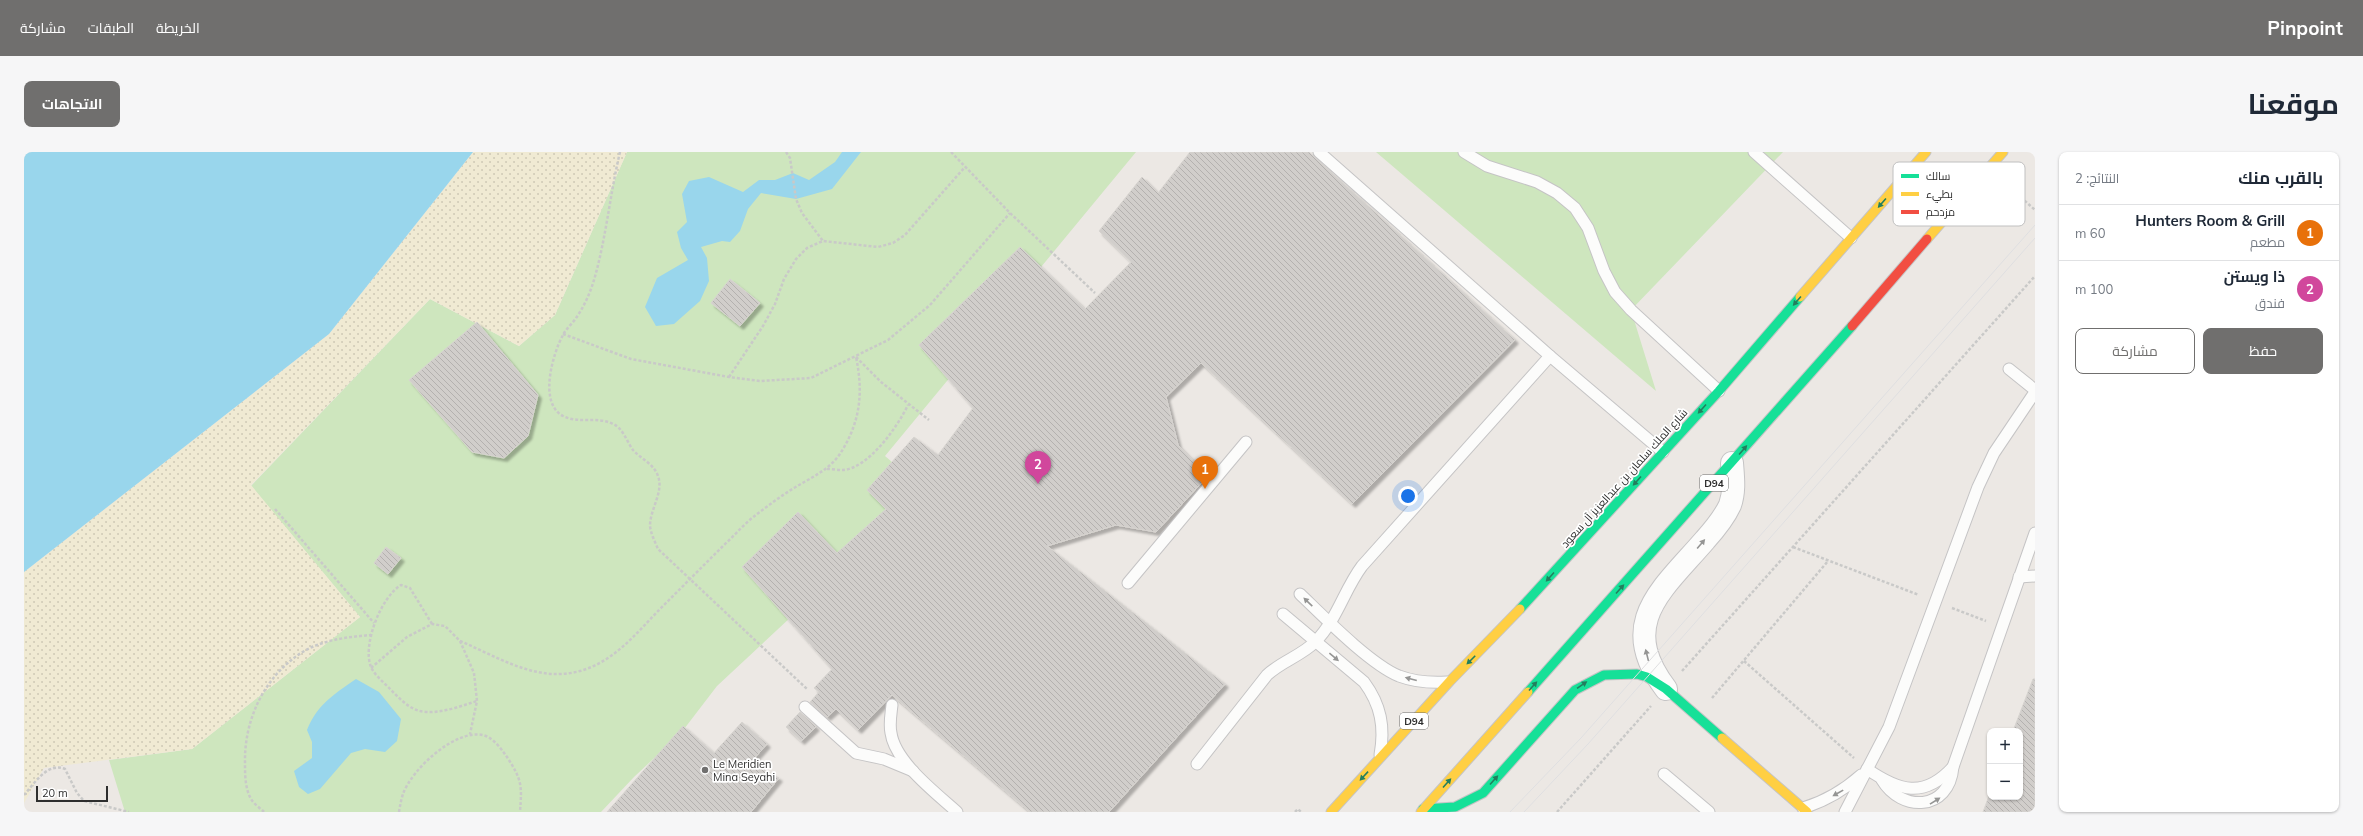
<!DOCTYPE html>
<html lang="ar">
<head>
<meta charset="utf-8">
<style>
	body { margin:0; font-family:Mulish,Cairo,sans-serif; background:#f6f6f7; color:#1f2937; direction:rtl }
	.controls { position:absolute; right:12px; bottom:12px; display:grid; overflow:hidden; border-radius:8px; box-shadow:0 1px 3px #0004 }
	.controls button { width:36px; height:36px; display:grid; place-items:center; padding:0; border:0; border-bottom:1px solid #e0e1e3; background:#fff; color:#1f2937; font:20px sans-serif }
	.scale { position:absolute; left:12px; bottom:10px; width:72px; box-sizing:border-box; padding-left:4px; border:2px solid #2e2e2e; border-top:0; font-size:11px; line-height:14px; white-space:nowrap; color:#2e2e2e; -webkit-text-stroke:3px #fff; paint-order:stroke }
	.you { position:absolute; left:1384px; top:344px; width:14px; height:14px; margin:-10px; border:3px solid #fff; border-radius:50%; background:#1a73e8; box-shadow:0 0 0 6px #1a73e833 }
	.badge { display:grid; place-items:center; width:26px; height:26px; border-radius:50%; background:#706f6e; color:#fff; font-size:13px; font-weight:700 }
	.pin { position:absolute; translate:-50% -33px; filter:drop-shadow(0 1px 2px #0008) }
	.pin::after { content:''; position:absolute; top:21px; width:14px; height:12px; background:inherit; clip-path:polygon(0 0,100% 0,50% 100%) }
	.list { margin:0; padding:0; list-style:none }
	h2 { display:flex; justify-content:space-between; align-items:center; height:52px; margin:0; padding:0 16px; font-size:17px }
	h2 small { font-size:13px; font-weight:400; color:#747a83 }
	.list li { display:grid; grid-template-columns:26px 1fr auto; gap:12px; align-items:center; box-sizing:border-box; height:56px; padding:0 16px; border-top:1px solid #e0e1e3 }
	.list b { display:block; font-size:15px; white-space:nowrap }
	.list p { margin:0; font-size:13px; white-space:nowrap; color:#747a83 }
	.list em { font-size:13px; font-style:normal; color:#747a83 }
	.actions { display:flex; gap:8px; padding:12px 16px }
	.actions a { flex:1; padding:9px 0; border:1px solid #706f6e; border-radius:8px; text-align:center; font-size:14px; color:#706f6e }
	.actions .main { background:#706f6e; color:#fff }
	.map { position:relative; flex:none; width:2011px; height:660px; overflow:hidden; direction:ltr; border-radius:8px }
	header { display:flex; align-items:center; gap:24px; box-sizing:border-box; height:56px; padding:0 20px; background:#706f6e; color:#fff }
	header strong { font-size:19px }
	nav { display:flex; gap:22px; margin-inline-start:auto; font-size:14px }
	.intro { display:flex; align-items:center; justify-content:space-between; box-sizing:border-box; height:96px; padding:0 24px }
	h1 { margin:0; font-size:28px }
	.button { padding:10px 18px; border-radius:8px; background:#706f6e; color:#fff; font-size:14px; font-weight:700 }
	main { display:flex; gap:24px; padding:0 24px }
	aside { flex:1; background:#fff; border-radius:8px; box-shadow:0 1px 3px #0004 }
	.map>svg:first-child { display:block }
	.green { fill:#cee6be }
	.sand { fill:url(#sand-dots) }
	.water { fill:#99d6ec }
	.building { fill:url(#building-back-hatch); stroke:#d7d4d0; filter:url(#shadow) }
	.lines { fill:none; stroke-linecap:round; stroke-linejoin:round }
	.lane-casing { stroke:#c5c4c5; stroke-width:13 }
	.street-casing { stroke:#c5c4c5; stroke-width:24 }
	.fast-casing { stroke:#c5c4c5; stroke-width:11 }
	.slow-casing { stroke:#c5c4c5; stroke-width:11 }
	.jam-casing { stroke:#c5c4c5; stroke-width:11 }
	.path { stroke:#c9c9c8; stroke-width:2.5; stroke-dasharray:3 2; stroke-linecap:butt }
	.lane { stroke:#fcfcfb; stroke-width:11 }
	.street { stroke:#fcfcfb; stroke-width:22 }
	.fast { stroke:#16e098; stroke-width:9 }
	.slow { stroke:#ffcf43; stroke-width:9 }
	.jam { stroke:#f24e42; stroke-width:9 }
	.tram { stroke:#dfdfe1; stroke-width:1 }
	.oneway { fill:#237e5e }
	.oneway2 { fill:#959594 }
	.poi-dot { fill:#706f6e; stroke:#fff; stroke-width:1.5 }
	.labels { text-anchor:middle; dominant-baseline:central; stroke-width:3.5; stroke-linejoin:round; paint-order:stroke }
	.shield { fill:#fff; stroke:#6d6d6d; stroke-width:1 }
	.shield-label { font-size:10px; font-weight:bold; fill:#2e2e2e }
	.street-label { font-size:11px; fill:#2e2e2e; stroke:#fff }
	.poi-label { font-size:11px; fill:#2e2e2e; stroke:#fff; text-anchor:start }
	.key { fill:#fff; stroke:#c0c0c0; stroke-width:1 }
	.key-label { font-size:11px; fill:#2e2e2e }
</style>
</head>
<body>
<header>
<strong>Pinpoint</strong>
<nav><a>الخريطة</a><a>الطبقات</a><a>مشاركة</a></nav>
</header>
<div class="intro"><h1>موقعنا</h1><a class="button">الاتجاهات</a></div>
<main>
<aside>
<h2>بالقرب منك<small>النتائج: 2</small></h2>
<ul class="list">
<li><span class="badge" style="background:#e8710a">1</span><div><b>Hunters Room &amp; Grill</b><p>مطعم</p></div><em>60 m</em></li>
<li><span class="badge" style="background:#d1479c">2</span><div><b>ذا ويستن</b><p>فندق</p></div><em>100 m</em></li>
</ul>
<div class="actions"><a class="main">حفظ</a><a>مشاركة</a></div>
</aside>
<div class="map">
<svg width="2011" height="660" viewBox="0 0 2011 660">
	<defs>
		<pattern id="sand-dots" width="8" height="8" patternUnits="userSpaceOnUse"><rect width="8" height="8" fill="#f0ead3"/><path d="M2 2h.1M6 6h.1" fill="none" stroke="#cec9b5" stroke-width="1.8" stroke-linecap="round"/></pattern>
		<pattern id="building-back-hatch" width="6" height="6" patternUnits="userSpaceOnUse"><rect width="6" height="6" fill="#d1cecb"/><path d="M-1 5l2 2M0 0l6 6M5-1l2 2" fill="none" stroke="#b4b1af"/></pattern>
		<filter id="shadow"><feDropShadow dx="3.5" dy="3.5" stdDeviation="1" flood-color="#0004"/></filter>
	</defs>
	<rect width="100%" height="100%" fill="#ece8e4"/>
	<g class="green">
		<path d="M603,0h509l-251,304 62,53 -111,66 -119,111 -36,47 -47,44 -33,35h-476l-16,-52 83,-11 168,-132 -109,-131 179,-187 89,47 36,-31z"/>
		<path d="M1352,0h407l-152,158 25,81z"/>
	</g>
	<path class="sand" d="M449,0h154l-72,163 -36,31 -89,-47 -179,186 109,132 -168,132 -148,19 -20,35v-231l305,-238z"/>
	<g class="water">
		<path d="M0,0h449l-144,182 -305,238z"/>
		<path d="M818,0h19l-29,37 -36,10 -35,-6 -13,16 -8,22 -10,11 -8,-1 -21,6 6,11 2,23 -9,20 -26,23 -18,2 -11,-19 12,-29 31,-18 -7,-12 -4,-16 10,-10 -5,-28 7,-13 20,-4 34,15 16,-12h16l18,-7 16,7 26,-18z"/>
		<path d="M332,527l23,13 22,27 -4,22 -12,11 -20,-3 -14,4 -31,36 -12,5 -9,-7 -5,-16 18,-13v-16l-5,-12c10,-25 27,-36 49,-51z"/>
	</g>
	<g class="building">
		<path d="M1166,0h119l206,188 -163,164 -151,-141 -35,34 12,48 30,31 -52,56 -40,-7 -69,21 178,138 -116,128h-79l-138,-117 -34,35 -22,-21 -9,8 -17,-15 9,-10 -5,-4 18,-19 -90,-102 56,-55 39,41 49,-44 -19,-19 47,-53 24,18 35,-47 -54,-63 101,-98 65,62 46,-47 -32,-31 43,-54 16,16z"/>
		<path d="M706,127l30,24 -20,23 -29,-23z"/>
		<path d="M453,170l61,73 -10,41 -24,22 -32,-6 -63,-72z"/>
		<path d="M362,395l15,11 -13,16 -14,-11z"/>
		<path d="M2009,527h2v133h-52l7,-19v4h30v-66h-7z"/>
		<path d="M776,560l16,15 -15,14 -15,-14z"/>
		<path d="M718,570l25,22 -16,18 28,16 -28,34h-144l76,-86 31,27z"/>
	</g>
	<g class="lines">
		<defs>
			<g id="lane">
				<path d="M1295,0l231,204 113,96"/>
				<path d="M1440,0l23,14 50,16 20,11 18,15 13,20 16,43 11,21 16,18 88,81"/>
				<path d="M1730,0l97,86"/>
				<path d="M1985,217l26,21"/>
				<path d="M1995,425l16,-1"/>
				<path d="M1104,431l118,-141"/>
				<path d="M1276,442c24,23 70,70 99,82 16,6 32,7 48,6"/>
				<path d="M1259,462l81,68c17,23 21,45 16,73"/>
				<path d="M868,553c-1,9 -3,19 -1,28 4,29 45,60 66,79"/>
				<path d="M781,555l51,46 28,6 29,12"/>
				<path d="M1173,612l70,-89c15,-14 34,-19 48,-33 22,-22 29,-52 47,-76l188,-210"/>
				<path d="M1843,617c32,22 57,30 86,-2"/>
				<path d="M1640,622l45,38"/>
				<path d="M1858,628c19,32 67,32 71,-13l82,-234"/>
				<path d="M1779,656c23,-7 40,-17 58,-33"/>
				<path d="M1821,660l44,-85 89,-240 16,-34 41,-61"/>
			</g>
			<path id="street" d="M1642,537c-50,-66 -4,-99 39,-149 9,-10 19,-22 25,-35 5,-14 3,-28 2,-42"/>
			<g id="fast">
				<path d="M1496,457l199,-218 81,-94"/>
				<path d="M1504,540l324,-366"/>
				<path d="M1399,657l32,-2 28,-14 92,-103 29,-15 33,-1 10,3 19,12 56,49"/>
			</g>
			<g id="slow">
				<path d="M1903,87l76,-87"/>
				<path d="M1776,145l126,-145"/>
				<path d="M1698,586l85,74"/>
				<path d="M1307,660l119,-131 70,-72"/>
				<path d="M1397,660l107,-120"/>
			</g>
			<path id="jam" d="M1828,174l75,-87"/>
		</defs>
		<use href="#lane" class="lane-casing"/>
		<use href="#street" class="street-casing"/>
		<use href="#fast" class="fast-casing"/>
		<use href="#slow" class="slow-casing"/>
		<use href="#jam" class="jam-casing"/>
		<g class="path">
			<path d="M596,0c-10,42 -14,87 -26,128 -4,13 -10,27 -18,38 -4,6 -10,11 -13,17 -10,18 -25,68 0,81 15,8 35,0 50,8 10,4 14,18 20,26 8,9 21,14 25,26 6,16 -8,33 -8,50 1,8 5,16 8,23l149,140"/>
			<path d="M762,0l4,6 6,41 6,14 21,28"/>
			<path d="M927,0l59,61 85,80"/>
			<path d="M1982,32l29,26"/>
			<path d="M539,182l68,25 98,18 31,4 51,-3 77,-38 42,-35 80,-92"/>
			<path d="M832,205l25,25 48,38"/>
			<path d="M705,225l34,-51 12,-22 9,-25 12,-20 11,-11 16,-7 55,6 15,-4 12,-8 60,-68"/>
			<path d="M803,317c5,0 11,1 16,1 26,-2 55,-44 65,-65"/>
			<path d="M251,357l99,114"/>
			<path d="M1769,395l126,48"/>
			<path d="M1928,456l34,13"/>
			<path d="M408,472l-22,-36 -9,-3c-20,12 -39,60 -30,82 4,9 15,17 22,25 10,10 19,19 33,20 17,1 35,-6 51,-11"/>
			<path d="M436,489c38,16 77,42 120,30 33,-9 55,-36 78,-60 22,-22 44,-44 66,-66 11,-10 21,-22 33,-31 12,-9 24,-18 37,-26 18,-11 38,-19 49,-39 18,-30 20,-59 13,-92"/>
			<path d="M1720,509l110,97"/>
			<path d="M347,516l36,-31 25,-13 13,2 15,15 14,32 3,28 -7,33"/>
			<path d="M1658,519l353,-395"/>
			<path d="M1688,546l116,-137"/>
			<path d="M0,643c11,-12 23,-33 41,-26l12,24 7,8 45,11"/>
			<path d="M240,660c-4,-4 -10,-8 -13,-13 -6,-11 -6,-24 -6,-36 -1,-45 21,-90 61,-113 21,-11 43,-13 65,-15"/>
			<path d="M375,660c1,-6 2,-12 4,-18 9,-25 52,-65 80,-59 11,3 18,14 24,22 15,23 15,28 13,55"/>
			<path d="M1271,660l3,-3 3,3"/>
			<path d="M1533,660l94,-106"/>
		</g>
		<use href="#lane" class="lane"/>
		<use href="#street" class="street"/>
		<use href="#fast" class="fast"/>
		<use href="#slow" class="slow"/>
		<use href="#jam" class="jam"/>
		<g class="tram">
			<path d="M1486,660l71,-74 454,-513"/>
			<path d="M1500,660l64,-68 447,-506"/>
		</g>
	</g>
	<defs><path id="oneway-solid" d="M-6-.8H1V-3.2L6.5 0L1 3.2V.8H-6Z"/></defs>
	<g class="oneway">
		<use href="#oneway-solid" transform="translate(1858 51) rotate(131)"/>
		<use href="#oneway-solid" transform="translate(1773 149) rotate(131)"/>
		<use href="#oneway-solid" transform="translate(1678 257) rotate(132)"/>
		<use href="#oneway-solid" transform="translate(1719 298) rotate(-49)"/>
		<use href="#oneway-solid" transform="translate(1613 329) rotate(132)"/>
		<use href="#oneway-solid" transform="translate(1526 425) rotate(132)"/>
		<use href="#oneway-solid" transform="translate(1596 437) rotate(-48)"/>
		<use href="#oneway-solid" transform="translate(1447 508) rotate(135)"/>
		<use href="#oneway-solid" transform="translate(1558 533) rotate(-34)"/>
		<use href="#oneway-solid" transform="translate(1509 534) rotate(-48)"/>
		<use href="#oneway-solid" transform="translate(1340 624) rotate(133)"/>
		<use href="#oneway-solid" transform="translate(1470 628) rotate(-48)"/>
		<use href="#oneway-solid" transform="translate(1423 631) rotate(-48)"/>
	</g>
	<g class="oneway2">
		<use href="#oneway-solid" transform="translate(1677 392) rotate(-50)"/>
		<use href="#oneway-solid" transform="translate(1284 450) rotate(-136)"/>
		<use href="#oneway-solid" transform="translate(1623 503) rotate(-104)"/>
		<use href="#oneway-solid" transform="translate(1310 505) rotate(40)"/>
		<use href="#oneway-solid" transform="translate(1387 527) rotate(-165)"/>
		<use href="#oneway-solid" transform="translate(1814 641) rotate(151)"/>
		<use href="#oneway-solid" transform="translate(1911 649) rotate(-32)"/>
	</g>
	<circle class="poi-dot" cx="681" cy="618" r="4"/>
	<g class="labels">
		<g class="shield">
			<rect x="1676" y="323" width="28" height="16" rx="3"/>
			<rect x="1376" y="561" width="28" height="16" rx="3"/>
		</g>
		<g class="shield-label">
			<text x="1690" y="331">D94</text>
			<text x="1390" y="569">D94</text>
		</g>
		<g class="street-label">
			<text transform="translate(1600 326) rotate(-48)">شارع الملك سلمان بن عبدالعزيز آل سعود</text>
		</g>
		<g class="poi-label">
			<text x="689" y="612">Le Meridien<tspan x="689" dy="13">Mina Seyahi</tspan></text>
		</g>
	</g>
	<rect x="1869" y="10" width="132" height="64" rx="6" class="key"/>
	<rect x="1877" y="22" width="18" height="4" fill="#16e098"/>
	<rect x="1877" y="40" width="18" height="4" fill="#ffcf43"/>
	<rect x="1877" y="58" width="18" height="4" fill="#f24e42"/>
	<g class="key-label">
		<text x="1902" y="28">سالك</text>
		<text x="1902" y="46">بطيء</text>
		<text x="1902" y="64">مزدحم</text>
	</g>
</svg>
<div class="controls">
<button>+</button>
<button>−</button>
</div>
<div class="scale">20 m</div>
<div class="you"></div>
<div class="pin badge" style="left:1181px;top:337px;background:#e8710a">1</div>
<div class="pin badge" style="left:1014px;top:332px;background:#d1479c">2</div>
</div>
</main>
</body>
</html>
